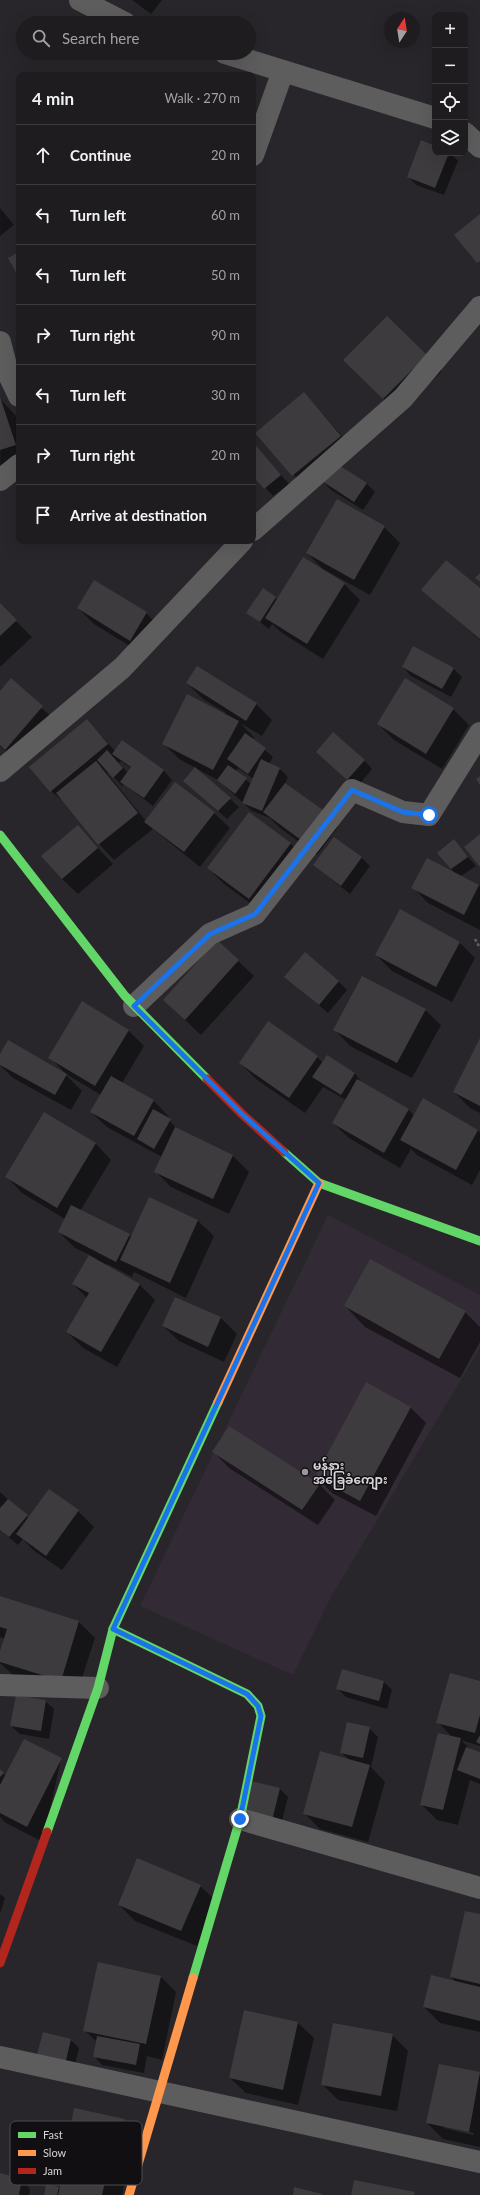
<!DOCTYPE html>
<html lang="en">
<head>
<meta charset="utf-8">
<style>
	body { margin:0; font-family:Lato,"Noto Sans Myanmar",sans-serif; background:#272529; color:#f1f3f6 }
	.controls { position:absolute; right:12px; top:12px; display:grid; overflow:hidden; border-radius:8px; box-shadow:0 4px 16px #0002 }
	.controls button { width:36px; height:36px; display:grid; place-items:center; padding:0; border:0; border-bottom:1px solid #3c3a3e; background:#1f1c20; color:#f1f3f6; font:20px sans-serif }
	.compass { position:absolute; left:384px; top:12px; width:36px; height:36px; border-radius:50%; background:#1f1c20; box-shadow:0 4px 16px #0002; rotate:12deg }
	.stop { position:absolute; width:12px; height:12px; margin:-9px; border:3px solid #1a73e8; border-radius:50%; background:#fff }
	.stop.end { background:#1a73e8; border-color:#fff; box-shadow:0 1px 4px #0008 }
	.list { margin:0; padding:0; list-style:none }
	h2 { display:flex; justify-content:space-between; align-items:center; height:52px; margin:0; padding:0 16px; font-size:17px }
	h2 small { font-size:13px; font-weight:400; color:#a1a1a5 }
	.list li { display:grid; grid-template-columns:26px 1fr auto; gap:12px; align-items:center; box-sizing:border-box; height:60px; padding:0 16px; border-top:1px solid #3c3a3e }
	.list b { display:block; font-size:15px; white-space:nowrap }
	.list em { font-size:13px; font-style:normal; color:#a1a1a5 }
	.icon { flex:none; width:22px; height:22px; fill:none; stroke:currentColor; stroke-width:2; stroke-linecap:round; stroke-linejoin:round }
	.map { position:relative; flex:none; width:480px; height:2195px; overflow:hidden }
	.search { position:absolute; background:#1f1c20; box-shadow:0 4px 16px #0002; left:16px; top:16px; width:240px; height:44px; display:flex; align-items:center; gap:10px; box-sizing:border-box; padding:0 14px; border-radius:22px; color:#a1a1a5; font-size:15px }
	.panel { position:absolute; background:#1f1c20; box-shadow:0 4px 16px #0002; left:16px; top:72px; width:240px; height:472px; border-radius:8px }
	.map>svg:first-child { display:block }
	.built { fill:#322a35 }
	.shadow { fill:#0007; fill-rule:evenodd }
	.building { fill:#3e3b3f }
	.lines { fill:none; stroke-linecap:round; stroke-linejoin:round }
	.path { stroke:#626162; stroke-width:2.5; stroke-dasharray:3 2; stroke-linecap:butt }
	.street { stroke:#5e5d5d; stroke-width:22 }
	.fast { stroke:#63d668; stroke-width:9 }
	.slow { stroke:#ff974d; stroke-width:9 }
	.jam { stroke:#b3261e; stroke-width:9 }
	.route { stroke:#1a73e8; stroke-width:5 }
	.poi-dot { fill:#9b979c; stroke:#110f12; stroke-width:1.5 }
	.labels { text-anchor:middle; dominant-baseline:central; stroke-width:3; stroke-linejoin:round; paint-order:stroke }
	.poi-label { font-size:12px; font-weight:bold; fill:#d8d4d9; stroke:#110f12; text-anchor:start }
	.key { fill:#110f12; stroke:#4d4a4e; stroke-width:1 }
	.key-label { font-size:11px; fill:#d8d4d9 }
</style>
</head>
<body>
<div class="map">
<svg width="480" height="2195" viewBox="0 0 480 2195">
	<rect width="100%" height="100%" fill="#29262b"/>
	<path class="built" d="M328,1215l152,80v53l-149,249 -38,78 -153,-69z"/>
	<g class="shadow">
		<path d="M132,0h30l-11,14z"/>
		<path d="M435,147v6h15l8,8 -14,34 -28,-10 -8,-9z"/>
		<path d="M0,208l14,17 -14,11z"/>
		<path d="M387,317l55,54 -43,43 -55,-54z"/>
		<path d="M304,393l52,59 -17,14 27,17 9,9 -12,18 -32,-20 -9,-10 -14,11 -51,-58z"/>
		<path d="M1,400l15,16 3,7v42l-19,6z"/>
		<path d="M253,443l36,41 -16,12 -20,-22z"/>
		<path d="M337,501l47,26 16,16 -30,52 -47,-26 -16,-16z"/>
		<path d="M344,584l16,16 -37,59 -41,-26 -10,-9 -3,5 -22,-17 16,-22 15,10z"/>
		<path d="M480,589v51l-57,-50z"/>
		<path d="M0,605l32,32 -32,30z"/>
		<path d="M78,608l68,5 16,16 -16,27 -52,-32z"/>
		<path d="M403,667l50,1 9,9 -11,20 -40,-21z"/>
		<path d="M405,679l48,30 16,16 -27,44 -48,-29 -16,-16z"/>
		<path d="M11,680l47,43 -37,42 -21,-19v-53z"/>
		<path d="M187,683l69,21 16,16 -10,16 -22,-13 14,14 -1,3 20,17 -4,7 11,5 8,8 -3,7 37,27 16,16 -21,28 -37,-27 -10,-10 -18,-7 -34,-31 -21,-11 42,38 -12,12 -34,-30 3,-21 -17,-9 -16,-16 63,-30 -23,-14zM238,768l16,11 -3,5 -15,-12z"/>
		<path d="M87,720l28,31 7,-10 42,30 8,9 -19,26 -29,-22 -2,2 -13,-14 -2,1 39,48 68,-8 16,15 -30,39 -47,-38 -39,31 -15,-16 -31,-38 -17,-15zM121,761l10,7 -3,5 -9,-10z"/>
		<path d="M364,760l8,9 -15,18 -31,-26z"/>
		<path d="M78,827l35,37 -35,30 -16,-15z"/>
		<path d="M454,841l22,25 -15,10 19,10v44l-52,-27 -15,-16 43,-13 -5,-5z"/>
		<path d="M290,843l16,16 -41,55 -41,-30 -16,-16z"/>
		<path d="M361,857l9,9 -20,28 -36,-29z"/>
		<path d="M459,942l16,16 -23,44 -60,-31 -16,-16z"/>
		<path d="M238,961l16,15 -53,59 -37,-35z"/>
		<path d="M286,977l52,4 9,9 -19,23z"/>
		<path d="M83,1003l46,28 15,15 -22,37 32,18 15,16 -1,2 10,11 55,26 16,16 -20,42 -58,-27 -16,-16 7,-14 -55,-30 -16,-15 10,-17 -35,-21 -16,-17z"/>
		<path d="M425,1010l16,15 -29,53 -62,-32 -15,-16z"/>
		<path d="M480,1040v73l-10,-5 -16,-16z"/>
		<path d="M0,1056l66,19 16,16 -11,19 -58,-32 -13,-13z"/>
		<path d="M317,1057l6,6 32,10 7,10 47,27 5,6 64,14 2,3v37l-8,15 -55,-30 -6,-6 -11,19 -51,-30 -16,-15 13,-23 -23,-13 -18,26 -49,-34 -16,-16z"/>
		<path d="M45,1114l51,30 15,16 -31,51 52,26 17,-39 49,23 16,15 -28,62 -52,-26 -2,5 -25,-13 -1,2 33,18 16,16 -38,67 -34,-19 -16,-16 20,-34 -14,-14 17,-29 -15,-7 -16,-16 6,-13 -43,-26 -15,-16z"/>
		<path d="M176,1298l45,20 16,16 -13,28 -45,-21 -16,-15z"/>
		<path d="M345,1306l120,6 15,15v15l-20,36 -95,-51z"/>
		<path d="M410,1407l16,16 -50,93 -44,-23 -16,-16z"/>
		<path d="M214,1452l105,32 16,16 -17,25 -89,-57z"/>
		<path d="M49,1490l29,21 16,16 -32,43 -29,-20 -10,-11 -5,6 -18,-15v-38l29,26z"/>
		<path d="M0,1597l79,25 16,16 -19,58 -62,-20 -14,-13v-9l5,-15 -5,-2z"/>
		<path d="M384,1682l8,8 -5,19 -41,-12 -8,-8z"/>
		<path d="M480,1682v64l-19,-6 10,10 9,3v31l-10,-4 -12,45 -21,-5 -16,-16 31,-67 -14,-15z"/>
		<path d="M45,1701l9,8 -5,30 -29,-5 -9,-8z"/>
		<path d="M369,1728l9,9 -7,30 14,15 -17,60 -48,-13 -16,-16 45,-53 -8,-8z"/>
		<path d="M61,1759l-18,83 -37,-19 -6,-6v-46l6,5z"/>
		<path d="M279,1788l9,9 -9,36 -27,-6z"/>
		<path d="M200,1886l16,15 -19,45 -62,-25 -16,-16z"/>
		<path d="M0,1894l5,4 -5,16z"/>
		<path d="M480,1915v117l-40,-9 -16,-16 33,-24 -6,-6z"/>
		<path d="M161,1977l15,15 -14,68 -15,-4 -3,17 -42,-8 -8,-9 3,-14 -13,-12z"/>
		<path d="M298,2023l16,15 -16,67 -52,-12 -16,-15z"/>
		<path d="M43,2033l28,7 8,8 -7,29z"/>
		<path d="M392,2035l16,16 -11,60 -59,-11 -16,-16z"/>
		<path d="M440,2065l40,8v74l-37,-8 -16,-16zM444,2126l30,7 -1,2 -29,-7z"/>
		<path d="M124,2120l16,15 -7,31 -17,-3 11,10 -5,22h-77l2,-10 14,5 16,-41 -8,-8z"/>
		<path d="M0,2174l22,6 8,9 -1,6h-29z"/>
	</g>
	<g class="building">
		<path d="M421,140l14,6v7h14l-14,35 -28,-11z"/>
		<path d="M480,214v47l-3,2 -23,-28z"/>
		<path d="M19,252v26l-11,-20z"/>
		<path d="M387,316l40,39 -44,44 -40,-39z"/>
		<path d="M304,392l37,44 -49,40 -37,-43z"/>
		<path d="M0,397l16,48 -16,5z"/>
		<path d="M253,442l28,33 -17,14 -11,-13z"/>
		<path d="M334,462l33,21 -13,19 -32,-21z"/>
		<path d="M337,499l48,27 -31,54 -48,-27z"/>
		<path d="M303,557l42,26 -38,61 -42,-26z"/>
		<path d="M446,560l34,28v51l-59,-49z"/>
		<path d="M480,573v9l-5,-4z"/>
		<path d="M94,580l53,32 -17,29 -53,-33z"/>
		<path d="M263,588l13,9 -16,25 -14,-9z"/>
		<path d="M0,603l17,17 -17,16z"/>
		<path d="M413,646l41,22 -12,21 -40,-22z"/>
		<path d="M197,666l60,37 -11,18 -60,-38z"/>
		<path d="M11,678l32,28 -38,44 -5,-5v-54z"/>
		<path d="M405,678l49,30 -28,46 -49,-30z"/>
		<path d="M187,694l52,27 -26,49 -51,-26z"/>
		<path d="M87,719l21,25 -58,48 -21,-25z"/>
		<path d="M333,732l32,28 -18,20 -31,-28z"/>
		<path d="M245,733l21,15 -18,26 -21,-15z"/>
		<path d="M122,740l42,30 -20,28 -24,-16 11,-15 -19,-13z"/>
		<path d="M107,750l16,18 -10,10 -16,-18z"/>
		<path d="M261,759l19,9 -18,43 -20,-8z"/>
		<path d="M96,761l42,52 -40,32 -42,-52z"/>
		<path d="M228,765l19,13 -12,16 -18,-14z"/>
		<path d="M195,767l36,31 -13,13 -35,-30z"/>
		<path d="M480,776v9l-4,-6z"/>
		<path d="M175,782l40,30 -31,40 -40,-30z"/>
		<path d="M285,783l38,27 -22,30 -38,-28z"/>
		<path d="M249,812l42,31 -42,56 -42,-31z"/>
		<path d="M78,825l20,23 -36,31 -21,-23z"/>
		<path d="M480,834v33l-16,-20z"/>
		<path d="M334,837l28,20 -21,29 -28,-21z"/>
		<path d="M454,839l14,18 -17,12 -14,-16z"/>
		<path d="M427,858l52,27 -15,30 -53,-27z"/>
		<path d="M400,909l60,33 -24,45 -61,-32z"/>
		<path d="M217,940l22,20 -54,60 -22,-20z"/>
		<path d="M305,952l34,29 -20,24 -35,-28z"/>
		<path d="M362,976l64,33 -29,54 -64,-33z"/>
		<path d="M82,1001l47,29 -34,56 -47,-28z"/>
		<path d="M268,1021l50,35 -29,42 -50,-35z"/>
		<path d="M480,1038v68l-27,-14z"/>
		<path d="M8,1040l59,34 -12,21 -55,-30v-11z"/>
		<path d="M327,1055l28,18 -14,22 -29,-18z"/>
		<path d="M111,1076l43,24 -20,36 -44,-24z"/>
		<path d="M357,1079l52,30 -25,44 -52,-30z"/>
		<path d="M423,1098l55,32 -22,40 -56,-30z"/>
		<path d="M153,1109l18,10 -17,30 -17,-10z"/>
		<path d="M44,1112l52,31 -39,65 -52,-31z"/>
		<path d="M175,1127l58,28 -20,44 -59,-27z"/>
		<path d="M149,1197l49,23 -28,63 -50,-23z"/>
		<path d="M71,1205l59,29 -14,28 -58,-30z"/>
		<path d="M89,1255l51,29 -39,68 -35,-20 23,-39 -17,-9z"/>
		<path d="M370,1259l96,52 -27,48 -95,-53z"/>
		<path d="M175,1297l46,20 -13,30 -46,-21z"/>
		<path d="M366,1382l45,25 -51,94 -45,-24z"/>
		<path d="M229,1426l91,58 -18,26 -90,-58z"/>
		<path d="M49,1489l30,21 -33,46 -30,-22z"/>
		<path d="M8,1499l20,16 -19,22 -9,-7v-22z"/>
		<path d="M0,1596l79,25 -18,60 -61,-19v-11l7,-22 -7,-2z"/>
		<path d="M342,1669l42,12 -5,20 -43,-12z"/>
		<path d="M450,1673l30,8v34l-5,18 -39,-10z"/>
		<path d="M16,1695l30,5 -5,31 -31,-5z"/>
		<path d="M347,1722l23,5 -7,31 -23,-5z"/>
		<path d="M438,1733l23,5 -18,72 -23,-5z"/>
		<path d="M480,1735v9l-4,-2z"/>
		<path d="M24,1739l38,19 -35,69 -27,-14v-28z"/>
		<path d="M466,1747l14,5v27l-23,-9z"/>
		<path d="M320,1751l50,14 -18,62 -49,-13z"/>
		<path d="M0,1769l4,4 -4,4z"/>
		<path d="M251,1781l29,7 -9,37 -29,-6z"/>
		<path d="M137,1858l64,27 -20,46 -63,-26z"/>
		<path d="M465,1911l15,3v70l-30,-7z"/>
		<path d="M98,1962l63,14 -15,68 -63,-13z"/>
		<path d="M431,1975l49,12v34l-57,-14z"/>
		<path d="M244,2010l54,12 -15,68 -54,-12z"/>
		<path d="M333,2023l60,11 -12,62 -60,-11z"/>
		<path d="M43,2032l28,7 -7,30 -29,-7z"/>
		<path d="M97,2036l43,8 -4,21 -43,-8z"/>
		<path d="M439,2064l41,8 -11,60 -43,-9z"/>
		<path d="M74,2108l51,11 -7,32 -50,-10z"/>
		<path d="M70,2146l41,10 -9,39h-44z"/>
		<path d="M0,2173l22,6 -3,16h-19z"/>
		<path d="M354,2180l61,12 -1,3h-63z"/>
		<path d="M46,2184l13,3 -2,8h-13z"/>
		<path d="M294,2187l28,7v1h-29z"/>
	</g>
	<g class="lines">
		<path class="path" d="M475,939l5,9"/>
		<g class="street">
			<path d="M80,0l45,23"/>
			<path d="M225,53l210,65"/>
			<path d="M465,133l15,14"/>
			<path d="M253,155l30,-84"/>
			<path d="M0,342l8,31 11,23"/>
			<path d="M0,480l19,-15"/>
			<path d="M253,530l150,-132 77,-91"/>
			<path d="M0,771l122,-103 120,-127"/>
			<path d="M134,1006l76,-72 45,-20 97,-124 51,22 26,3 51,-82"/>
			<path d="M0,1685l98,3"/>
			<path d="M240,1819l240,69"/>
			<path d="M0,2057l480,105"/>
		</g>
		<g class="fast">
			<path d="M0,835l125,161 82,83"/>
			<path d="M284,1152l35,31 161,58"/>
			<path d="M113,1629l134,65 11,12 3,10 -21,103 -47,159"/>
			<path d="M47,1832l51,-144 15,-59 105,-227"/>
		</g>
		<g class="slow">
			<path d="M218,1402l101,-219"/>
			<path d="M129,2195l64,-217"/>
		</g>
		<g class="jam">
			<path d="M207,1079l35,35 42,38"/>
			<path d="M0,1963l47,-131"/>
		</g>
	</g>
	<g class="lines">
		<path class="route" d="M240,1819l21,-103 -3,-10 -11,-12 -134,-65 206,-446 -77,-69 -108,-108 76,-72 45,-20 97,-124 51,22 26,3"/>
	</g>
	<circle class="poi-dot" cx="305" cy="1472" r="4"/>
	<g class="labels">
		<g class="poi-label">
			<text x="313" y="1465">မန်နား<tspan x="313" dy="14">အခြေခံကျေား</tspan></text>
		</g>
	</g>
	<rect x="10" y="2121" width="132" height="64" rx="6" class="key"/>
	<rect x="18" y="2132" width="18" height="6" fill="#63d668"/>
	<rect x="18" y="2150" width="18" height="6" fill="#ff974d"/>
	<rect x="18" y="2168" width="18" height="6" fill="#b3261e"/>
	<g class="key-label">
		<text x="43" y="2139">Fast</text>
		<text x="43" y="2157">Slow</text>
		<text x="43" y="2175">Jam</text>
	</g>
</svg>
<div class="controls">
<button>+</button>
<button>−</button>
<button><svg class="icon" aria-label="locate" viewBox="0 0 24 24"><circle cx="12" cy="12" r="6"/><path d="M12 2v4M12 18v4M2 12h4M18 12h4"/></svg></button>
<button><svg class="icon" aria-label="layers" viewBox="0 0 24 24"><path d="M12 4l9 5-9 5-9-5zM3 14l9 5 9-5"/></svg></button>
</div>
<svg class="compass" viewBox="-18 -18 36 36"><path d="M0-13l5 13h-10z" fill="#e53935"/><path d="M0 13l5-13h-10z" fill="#a1a1a5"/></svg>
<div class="stop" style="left:429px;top:815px"></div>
<div class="stop end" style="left:240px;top:1819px"></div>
<div class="search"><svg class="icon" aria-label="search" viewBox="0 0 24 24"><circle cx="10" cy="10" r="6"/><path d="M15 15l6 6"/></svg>Search here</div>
<section class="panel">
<h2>4 min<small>Walk · 270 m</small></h2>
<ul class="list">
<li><svg class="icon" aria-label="ahead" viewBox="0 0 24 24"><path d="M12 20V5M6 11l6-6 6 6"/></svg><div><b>Continue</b></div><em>20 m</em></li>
<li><svg class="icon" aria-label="left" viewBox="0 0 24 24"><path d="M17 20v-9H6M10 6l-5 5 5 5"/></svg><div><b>Turn left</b></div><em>60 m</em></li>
<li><svg class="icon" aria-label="left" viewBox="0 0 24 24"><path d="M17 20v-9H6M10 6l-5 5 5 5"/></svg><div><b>Turn left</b></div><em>50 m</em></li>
<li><svg class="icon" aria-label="right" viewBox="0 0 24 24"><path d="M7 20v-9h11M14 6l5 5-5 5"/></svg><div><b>Turn right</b></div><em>90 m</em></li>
<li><svg class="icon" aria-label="left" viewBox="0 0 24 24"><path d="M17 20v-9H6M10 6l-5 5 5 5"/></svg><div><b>Turn left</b></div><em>30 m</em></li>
<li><svg class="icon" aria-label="right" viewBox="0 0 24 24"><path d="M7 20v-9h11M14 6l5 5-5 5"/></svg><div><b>Turn right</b></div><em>20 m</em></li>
<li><svg class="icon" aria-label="arrive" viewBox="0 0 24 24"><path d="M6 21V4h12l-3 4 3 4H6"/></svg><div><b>Arrive at destination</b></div></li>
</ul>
</section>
</div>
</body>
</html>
